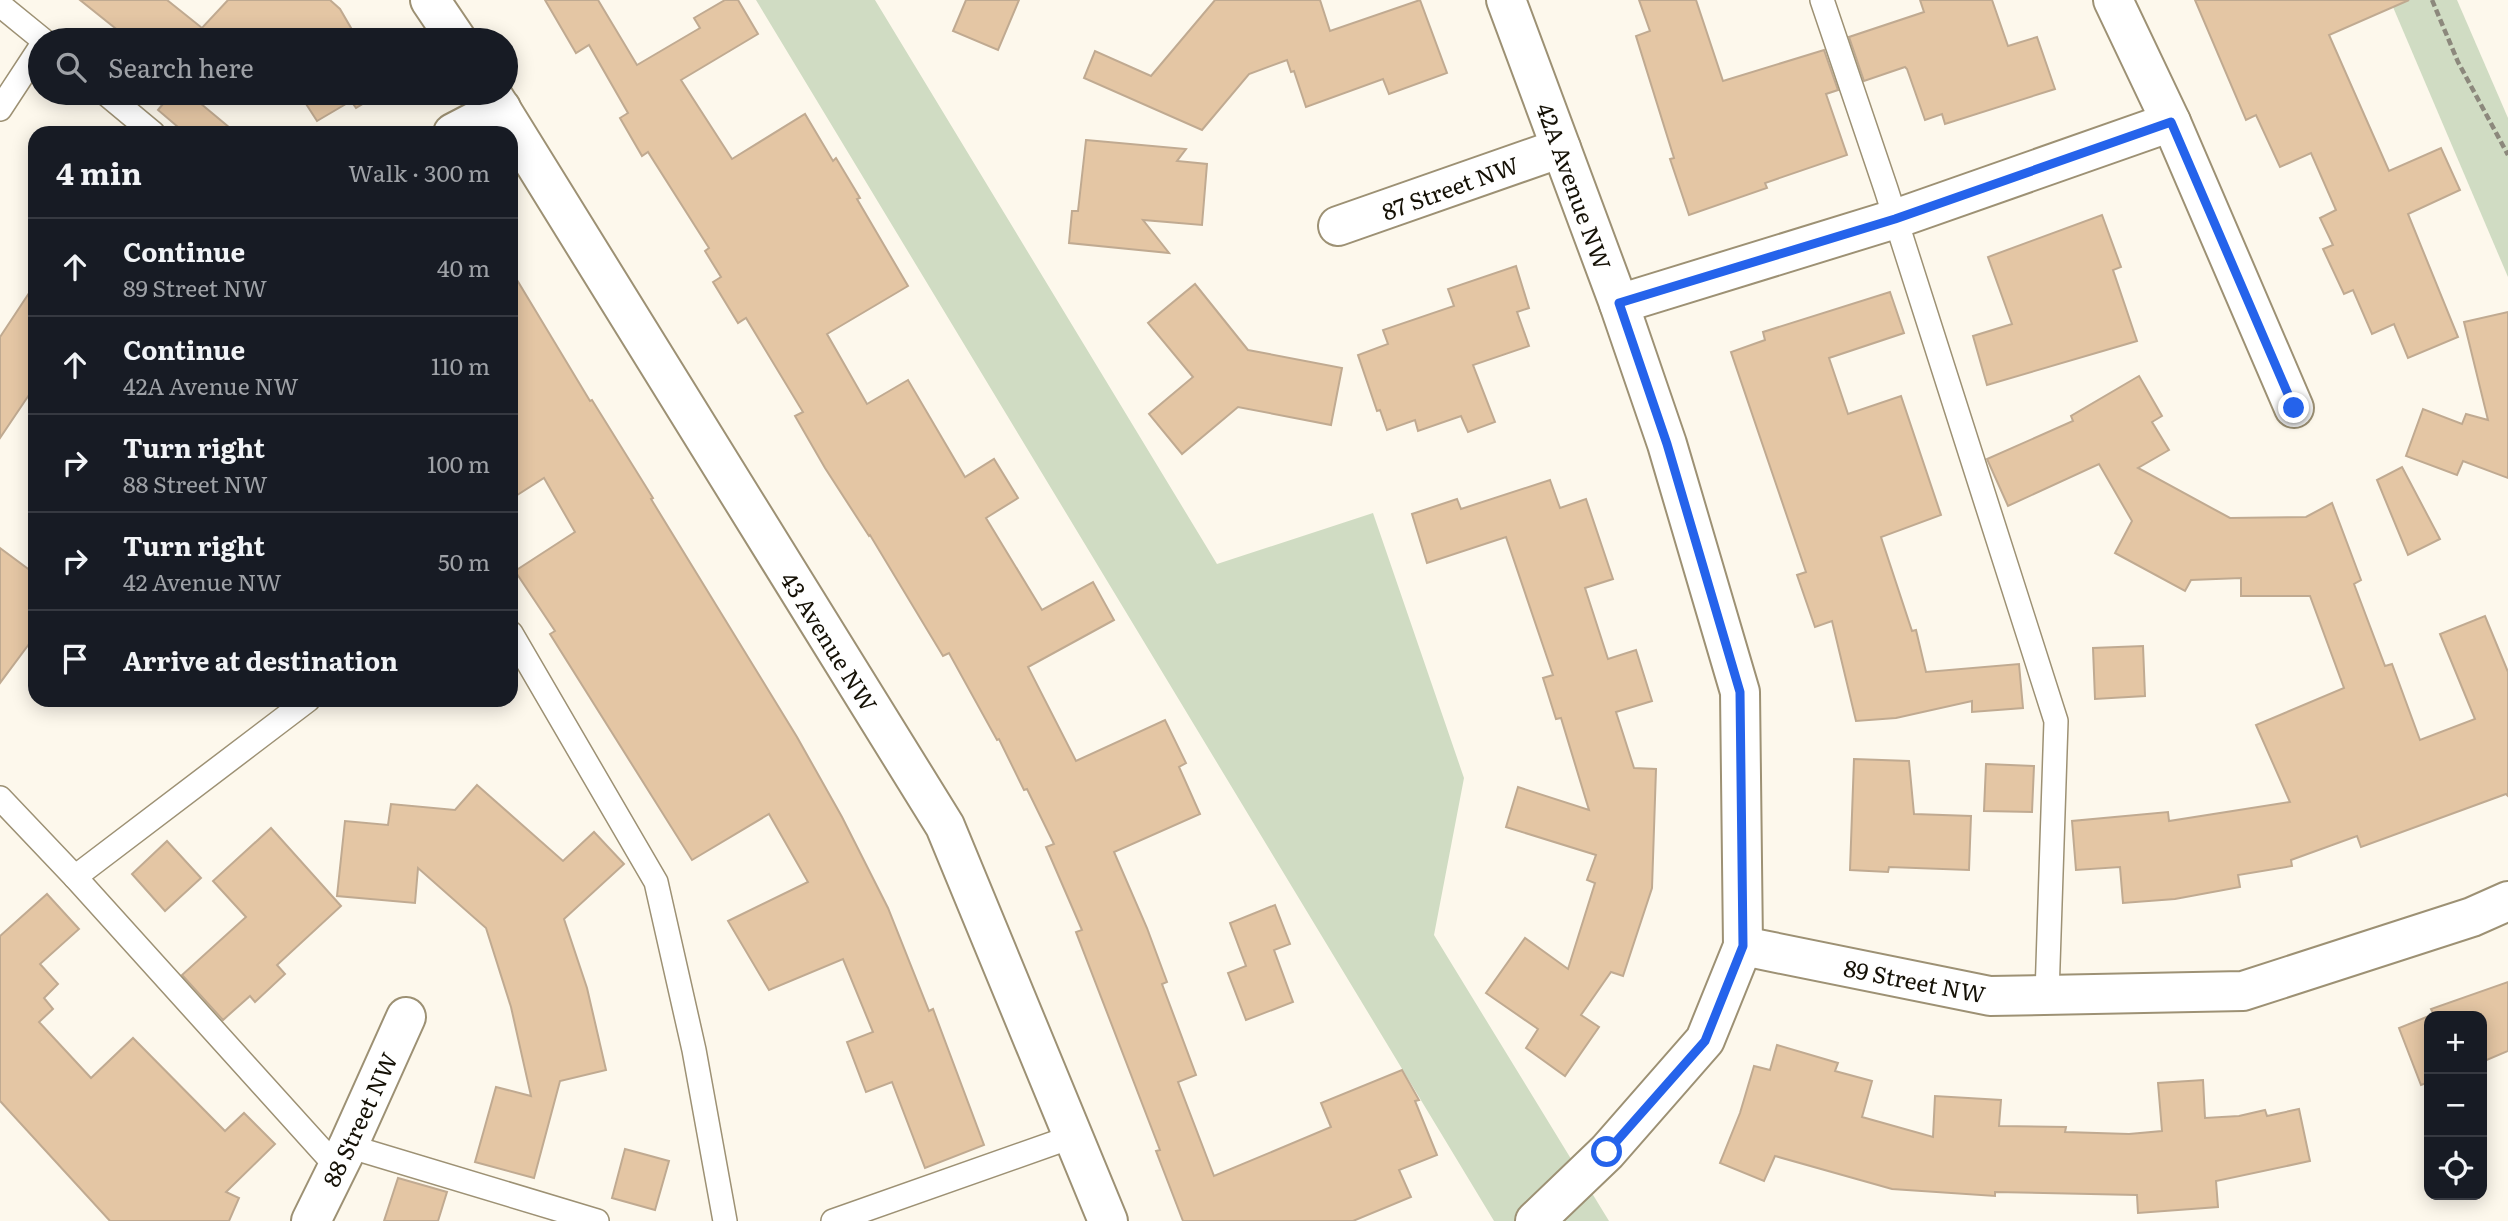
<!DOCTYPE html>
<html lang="en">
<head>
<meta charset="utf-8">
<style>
	body { margin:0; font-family:Literata,serif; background:#20242c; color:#f1f3f6 }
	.controls { position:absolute; right:21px; bottom:21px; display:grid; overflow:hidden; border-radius:14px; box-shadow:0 4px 18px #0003 }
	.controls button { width:63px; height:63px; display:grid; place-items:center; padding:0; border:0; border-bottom:2px solid #363941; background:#171b24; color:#f1f3f6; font:35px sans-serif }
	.stop { position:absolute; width:21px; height:21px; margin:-16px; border:5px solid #2563eb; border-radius:50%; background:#fff }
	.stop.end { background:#2563eb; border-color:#fff; box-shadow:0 2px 7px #0008 }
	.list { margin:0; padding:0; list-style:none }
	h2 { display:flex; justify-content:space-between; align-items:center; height:91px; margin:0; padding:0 28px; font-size:30px }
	h2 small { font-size:23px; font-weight:400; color:#9ea1a6 }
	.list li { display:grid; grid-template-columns:46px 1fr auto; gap:21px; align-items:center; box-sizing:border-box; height:98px; padding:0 28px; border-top:2px solid #363941 }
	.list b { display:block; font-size:26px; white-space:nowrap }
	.list p { margin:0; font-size:23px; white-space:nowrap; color:#9ea1a6 }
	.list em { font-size:23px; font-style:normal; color:#9ea1a6 }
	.icon { flex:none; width:38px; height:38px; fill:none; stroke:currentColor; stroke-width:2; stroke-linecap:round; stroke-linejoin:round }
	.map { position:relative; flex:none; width:2508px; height:1221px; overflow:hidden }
	.search { position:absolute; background:#171b24; box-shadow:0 4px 18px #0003; left:28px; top:28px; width:490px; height:77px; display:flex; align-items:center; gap:18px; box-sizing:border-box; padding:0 24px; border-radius:38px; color:#9ea1a6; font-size:26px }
	.panel { position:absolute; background:#171b24; box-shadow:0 4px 18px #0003; left:28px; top:126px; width:490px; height:581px; border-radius:21px }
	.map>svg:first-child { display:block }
	.green { fill:#d0dcc3 }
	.building { fill:#e4c6a4; stroke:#c0aa91; stroke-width:2 }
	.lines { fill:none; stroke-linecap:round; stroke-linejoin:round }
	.service-casing { stroke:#9d9174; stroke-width:26 }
	.minor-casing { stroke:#9d9174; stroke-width:42 }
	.path { stroke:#8c887c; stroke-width:4.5; stroke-dasharray:7 3.5; stroke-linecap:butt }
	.service { stroke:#fff; stroke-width:23 }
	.minor { stroke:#fff; stroke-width:38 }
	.route { stroke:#2563eb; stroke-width:9 }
	.labels { text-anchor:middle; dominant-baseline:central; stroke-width:5; stroke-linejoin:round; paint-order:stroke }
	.street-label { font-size:23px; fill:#151106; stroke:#fff }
</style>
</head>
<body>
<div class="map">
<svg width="2508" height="1221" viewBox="0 0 2508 1221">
	<rect width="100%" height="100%" fill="#fdf8ec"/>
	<g class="green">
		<path d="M756,0h119l342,564 156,-51 91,265 -30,157 175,286h-115z"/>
		<path d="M2390,0h67l51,118v159z"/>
	</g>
	<g class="building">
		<path d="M80,0h87l35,28 26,-28h102l10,9 18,31h-228z"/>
		<path d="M545,0h53l39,65 63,-37 -6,-10 31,-18h13l20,34 -77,46 51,79 73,-45 28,47 3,-3 24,40 -3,1 51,87 -81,48 40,70 41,-24 57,97 29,-18 24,39 -32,20 56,92 51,-28 21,38 -86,47 48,94 89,-41 21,43 -7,4 21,47 -86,38 33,76 20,54 -5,2 34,91 -18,7 36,94 117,-49 -10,-24 81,-33 17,30 -4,1 22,54 -38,15 12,27 -58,24h-170l-27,-70 4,-1 -84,-218 6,-2 -36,-83 8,-3 -27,-55 -3,1 -25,-51 -2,1 -48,-87 -6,3 -73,-121 -1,1 -44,-68 -30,-52 8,-4 -57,-94 -8,5 -25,-41 8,-5 -16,-26 4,-3 -61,-96 -6,4 -22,-38 8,-5 -39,-68 -13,8z"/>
		<path d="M966,0h53l-21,50 -45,-19z"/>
		<path d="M1215,0h105l10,31 90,-31 27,73 -58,21 -6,-15 -77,28 -12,-36 -3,1 -4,-12 -38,14 -47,56 -118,-52 11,-27 56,25z"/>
		<path d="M1639,0h57l27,81 101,-31 14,40 -12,4 21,61 -82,28 2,5 -78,27 -19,-56 4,-1 -38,-122 14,-5z"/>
		<path d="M1920,0h72l16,46 29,-9 18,52 -110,35 -3,-10 -17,6 -18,-51 -2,-2 -41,14 -15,-44 75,-25z"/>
		<path d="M2195,0h214l-80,35 60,136 52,-23 19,42 -52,24 50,123 -50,21 -14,-34 -22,10 -19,-44 -9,4 -21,-45 10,-4 -13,-27 16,-8 -25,-57 -31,14 -24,-52 -10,5z"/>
		<path d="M172,93h16l48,40h-51l-27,-23z"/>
		<path d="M299,93h82l-25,15 -5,-7 -34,20z"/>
		<path d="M1086,140l100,9 -9,12 30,3 -5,61 -59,-5 26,33 -100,-10 3,-32h6z"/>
		<path d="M2102,215l19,52 -8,3 24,71 -150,44 -14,-49 39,-12 -24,-67z"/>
		<path d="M1516,266l13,42 -12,4 12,34 -56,19 22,57 -27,10 -7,-16 -43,15 -3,-11 -28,10 -7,-20 -3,1 -19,-56 30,-11 -5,-14 71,-24 -6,-17z"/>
		<path d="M511,270l79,131 2,-1 61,98 -2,1 146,238 45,80 46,91 41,103 4,-2 51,136 -59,23 -33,-86 -26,10 -19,-50 26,-10 -30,-73 -74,31 -41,-69 80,-39 -39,-68 -77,46 -142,-226 5,-3 -40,-60 60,-39 -31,-54 -33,21z"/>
		<path d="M35,284v102l-35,52v-101z"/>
		<path d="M1195,284l53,66 94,18 -11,57 -93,-18 -56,47 -33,-40 44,-37 -45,-54z"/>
		<path d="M1890,292l14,41 -75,25 19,56 53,-18 40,119 -60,22 31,94 4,-1 10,42 93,-8 4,44 -51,4v-11l-76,17 -40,3 -24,-100 -17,6 -18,-52 9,-3 -75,-220 34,-12 -2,-8z"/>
		<path d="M2508,312v166l-45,-17 -6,14 -51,-19 17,-47 39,15 4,-10 22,6 -24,-98z"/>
		<path d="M2139,376l23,40 -10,6 17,28 -31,18 92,50 76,-1 26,-14 29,77 -7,4 31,82 7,-2 28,76 55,-21 -35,-85 45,-18 23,56v124l-2,-2 -145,53 -4,-11 -66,24 1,6 -54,9 2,12 -65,12 -52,4 -3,-36 -44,3 -4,-49 96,-9 1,9 121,-19 -34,-77 88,-37 -34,-92h-69v-18l-50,2 -6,11 -70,-38 17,-32 -33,-57 -91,42 -21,-47 86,-38 -2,-5z"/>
		<path d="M2402,467l38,72 -32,16 -31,-75z"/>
		<path d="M1550,480l10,28 26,-9 27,80 -28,9 23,71 28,-9 16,51 -36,11 18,56 22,1 -4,119 -29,88 -12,-4 -30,43 18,12 -34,49 -39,-28 12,-19 -52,-36 39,-55 43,31 27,-86 -8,-3 9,-25 -90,-28 12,-40 71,23 -28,-92 -5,1 -13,-41 10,-3 -47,-138 -79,26 -15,-49 45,-15 4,10z"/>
		<path d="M0,548l35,26v62l-35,47z"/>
		<path d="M2143,646l2,50 -50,3 -2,-51z"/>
		<path d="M1854,759l55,2 5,53 57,2 -2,54 -80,-3 -1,5 -38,-2z"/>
		<path d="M1986,764l48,2 -2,46 -48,-1z"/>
		<path d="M477,785l86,76 31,-29 30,32 -60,55 23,69 19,82 -46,11 -26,97 -59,-16 21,-75 35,9 -20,-89 -25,-79 -68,-60 -3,35 -78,-7 8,-75 43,4 3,-21 64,6z"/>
		<path d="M271,828l70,78 -64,59 8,9 -30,28 -5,-6 -27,24 -41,-45 64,-58 -33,-36z"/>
		<path d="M167,841l34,37 -36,33 -33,-37z"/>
		<path d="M47,894l32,35 -39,35 18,20 -14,14 9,11 -14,13 52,56 42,-40 92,93 19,-18 31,31 -49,48 13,6 -10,23h-119l-110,-120v-165z"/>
		<path d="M1275,905l15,39 -16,6 19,52 -47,18 -18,-47 18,-7 -16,-43z"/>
		<path d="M2508,982v69l-26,11v-46h-52l4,-1 -3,-6z"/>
		<path d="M2429,1016v66l-8,3 -22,-57z"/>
		<path d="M1777,1045l61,18 -3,8 37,10 -10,36 71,20 2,-41 66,4 -2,26 67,1 -1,5 64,2 33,-3 -4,-48 45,-3 2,38 34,-2 26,-6 2,6 32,-7 11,52 -94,20 2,26 -80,6 -1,-18 -142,-3v4l-103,-7 -117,-33 -11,25 -44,-18 20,-50 14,-47 16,4z"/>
		<path d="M625,1149l44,12 -14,49 -43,-12z"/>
		<path d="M398,1178l49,14 -9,29h-54z"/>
	</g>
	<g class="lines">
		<defs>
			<g id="service">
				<path d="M1822,0l64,189 170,532 -9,274"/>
				<path d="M0,5l43,35"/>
				<path d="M105,93l48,40"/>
				<path d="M0,109l40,-61"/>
				<path d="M511,633l145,249 38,168 31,171"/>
				<path d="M308,700l-233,177 262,290"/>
				<path d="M0,798l75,79"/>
				<path d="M348,1146l249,75"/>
				<path d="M833,1221l241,-85"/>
			</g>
			<g id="minor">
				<path d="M430,0l27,40"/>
				<path d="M1506,0l113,304 48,140 73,248 3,254 -38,94 -98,112 -72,69"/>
				<path d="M2113,0l58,122 123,286"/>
				<path d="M491,93l454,733 163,395"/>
				<path d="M453,133l48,-25"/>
				<path d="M1338,226l223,-78"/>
				<path d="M1619,304l276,-85 276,-97"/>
				<path d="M1743,946l247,50 253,-5 229,-74 36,-16"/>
				<path d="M311,1221l37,-75 58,-129"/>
			</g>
		</defs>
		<use href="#service" class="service-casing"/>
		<use href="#minor" class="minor-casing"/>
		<path class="path" d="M2432,0l26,62 50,93"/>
		<use href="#service" class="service"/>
		<use href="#minor" class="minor"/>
	</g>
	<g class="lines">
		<path class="route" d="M1607,1152l98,-111 38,-95 -3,-254 -73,-248 -48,-141 276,-84 276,-97 123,286"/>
	</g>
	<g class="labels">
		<g class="street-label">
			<text transform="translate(1575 186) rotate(70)">42A Avenue NW</text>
			<text transform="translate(1450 187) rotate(-20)">87 Street NW</text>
			<text transform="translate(830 641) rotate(58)">43 Avenue NW</text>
			<text transform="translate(1915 980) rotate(11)">89 Street NW</text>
			<text transform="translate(359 1119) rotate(-65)">88 Street NW</text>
		</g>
	</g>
</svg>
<div class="controls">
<button>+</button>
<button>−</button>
<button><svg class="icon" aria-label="locate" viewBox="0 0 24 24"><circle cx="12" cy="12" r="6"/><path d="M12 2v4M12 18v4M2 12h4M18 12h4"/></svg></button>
</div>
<div class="stop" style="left:1607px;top:1152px"></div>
<div class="stop end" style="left:2294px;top:408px"></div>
<div class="search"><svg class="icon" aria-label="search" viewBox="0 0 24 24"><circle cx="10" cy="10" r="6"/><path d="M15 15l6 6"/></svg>Search here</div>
<section class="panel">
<h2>4 min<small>Walk · 300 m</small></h2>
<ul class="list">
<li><svg class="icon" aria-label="ahead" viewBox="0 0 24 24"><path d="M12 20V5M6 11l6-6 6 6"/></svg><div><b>Continue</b><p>89 Street NW</p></div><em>40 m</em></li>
<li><svg class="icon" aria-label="ahead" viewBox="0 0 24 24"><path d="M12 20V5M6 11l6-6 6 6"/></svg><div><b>Continue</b><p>42A Avenue NW</p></div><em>110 m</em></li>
<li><svg class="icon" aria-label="right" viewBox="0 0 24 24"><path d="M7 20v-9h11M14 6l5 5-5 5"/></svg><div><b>Turn right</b><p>88 Street NW</p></div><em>100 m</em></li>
<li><svg class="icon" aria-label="right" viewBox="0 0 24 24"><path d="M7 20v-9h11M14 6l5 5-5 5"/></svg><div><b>Turn right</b><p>42 Avenue NW</p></div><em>50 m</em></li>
<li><svg class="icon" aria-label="arrive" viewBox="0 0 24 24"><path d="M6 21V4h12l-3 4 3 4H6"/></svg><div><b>Arrive at destination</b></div></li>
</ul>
</section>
</div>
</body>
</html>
